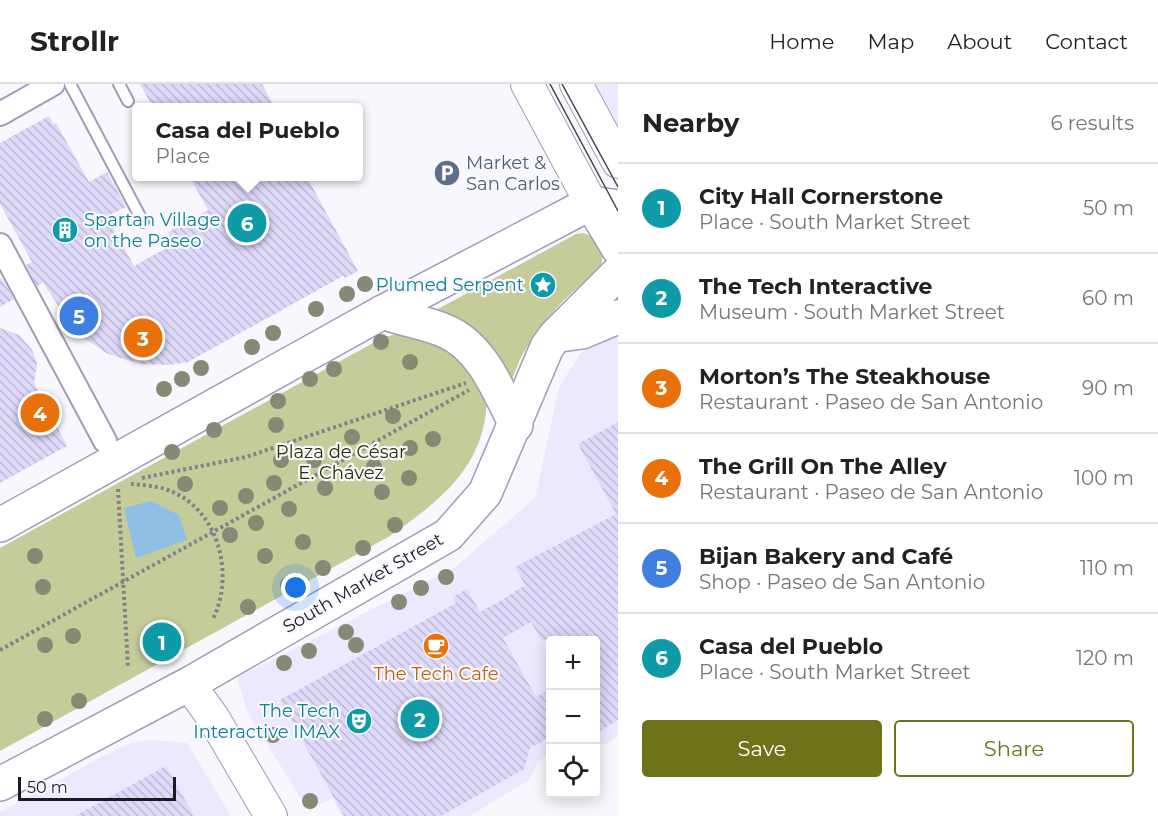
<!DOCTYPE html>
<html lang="en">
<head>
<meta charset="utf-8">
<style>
	body { margin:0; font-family:Montserrat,sans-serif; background:#f6f6f6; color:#222 }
	.controls { position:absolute; right:18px; bottom:18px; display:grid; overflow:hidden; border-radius:6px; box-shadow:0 3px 15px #0003 }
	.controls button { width:54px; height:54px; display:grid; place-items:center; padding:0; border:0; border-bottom:2px solid #e0e0e0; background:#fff; color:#222; font:30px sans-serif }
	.scale { position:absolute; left:18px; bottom:15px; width:158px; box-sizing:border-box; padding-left:6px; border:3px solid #1b1923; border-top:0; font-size:16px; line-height:21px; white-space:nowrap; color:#1b1923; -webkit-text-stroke:4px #f8f7fd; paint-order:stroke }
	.you { position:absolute; left:296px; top:504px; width:21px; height:21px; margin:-15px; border:4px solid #fff; border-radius:50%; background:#1a73e8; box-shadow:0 0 0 9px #1a73e833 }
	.badge { display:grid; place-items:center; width:39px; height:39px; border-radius:50%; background:#6e7218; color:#fff; font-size:20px; font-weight:700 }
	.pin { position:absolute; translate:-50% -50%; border:3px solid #fff; box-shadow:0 2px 6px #0006 }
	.popup { position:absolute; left:132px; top:19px; width:231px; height:78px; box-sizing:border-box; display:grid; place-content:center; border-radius:6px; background:#fff; filter:drop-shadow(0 2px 4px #0005); font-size:20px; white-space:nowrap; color:#767676 }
	.popup b { font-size:22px; color:#222 }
	.popup::after { content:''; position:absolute; left:50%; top:100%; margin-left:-12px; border:12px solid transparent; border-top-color:#fff }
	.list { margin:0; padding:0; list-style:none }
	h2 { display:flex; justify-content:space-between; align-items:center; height:78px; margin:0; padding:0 24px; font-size:26px }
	h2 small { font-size:20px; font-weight:400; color:#767676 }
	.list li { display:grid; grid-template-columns:39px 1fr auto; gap:18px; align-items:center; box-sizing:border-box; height:90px; padding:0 24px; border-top:2px solid #e0e0e0 }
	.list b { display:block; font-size:22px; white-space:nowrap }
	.list p { margin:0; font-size:20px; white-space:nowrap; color:#767676 }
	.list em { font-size:20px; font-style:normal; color:#767676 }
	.actions { display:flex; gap:12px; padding:18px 24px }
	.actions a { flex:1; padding:14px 0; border:2px solid #6e7218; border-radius:6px; text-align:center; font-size:21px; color:#6e7218 }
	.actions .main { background:#6e7218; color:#fff }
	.icon { flex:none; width:33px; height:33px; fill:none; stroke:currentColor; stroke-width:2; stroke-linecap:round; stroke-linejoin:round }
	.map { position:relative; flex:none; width:618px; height:732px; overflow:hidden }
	header { display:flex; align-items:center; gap:36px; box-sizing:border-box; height:84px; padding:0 30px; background:#fff; border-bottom:2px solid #e0e0e0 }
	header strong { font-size:28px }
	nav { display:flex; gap:33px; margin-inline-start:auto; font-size:21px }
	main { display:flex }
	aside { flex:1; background:#fff }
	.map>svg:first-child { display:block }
	.built { fill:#ece9ff }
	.green { fill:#c5cc9a }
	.water { fill:#8ec0e5 }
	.building { fill:url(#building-back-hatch) }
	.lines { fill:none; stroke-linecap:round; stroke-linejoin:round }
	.lane-casing { stroke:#a19cb8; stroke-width:14 }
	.street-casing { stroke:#a19cb8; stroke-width:26 }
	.secondary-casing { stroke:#a19cb8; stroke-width:34 }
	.primary-casing { stroke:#a19cb8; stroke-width:36 }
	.path { stroke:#83828a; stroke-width:4; stroke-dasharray:3 3; stroke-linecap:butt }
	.lane { stroke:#fff; stroke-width:10 }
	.street { stroke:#fff; stroke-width:22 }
	.secondary { stroke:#fff; stroke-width:32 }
	.primary { stroke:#fff; stroke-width:33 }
	.tram { stroke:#45434c; stroke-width:1.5 }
	.tree { fill:#888974 }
	.labels { text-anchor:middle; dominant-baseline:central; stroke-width:4.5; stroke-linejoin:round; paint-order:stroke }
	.service-label { font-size:18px; fill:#4e5e75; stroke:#f8f7fd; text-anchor:start }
	.culture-label { font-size:18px; fill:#0d838f; stroke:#f8f7fd; text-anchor:end }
	.park-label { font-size:18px; fill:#2c2f03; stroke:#f8f7fd }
	.street-label { font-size:18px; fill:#1b1923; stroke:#f8f7fd }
	.food-label { font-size:18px; fill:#c56008; stroke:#f8f7fd }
</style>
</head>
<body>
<header>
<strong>Strollr</strong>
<nav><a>Home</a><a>Map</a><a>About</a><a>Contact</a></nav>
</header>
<main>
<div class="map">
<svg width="618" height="732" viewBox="0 0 618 732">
	<defs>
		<pattern id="building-back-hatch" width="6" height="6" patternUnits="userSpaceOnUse" patternTransform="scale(1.5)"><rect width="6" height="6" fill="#ded8f9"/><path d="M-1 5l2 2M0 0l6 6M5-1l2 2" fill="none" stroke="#beb9d5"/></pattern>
	</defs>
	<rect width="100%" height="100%" fill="#f8f7fd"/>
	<g class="built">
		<path d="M594,0h24v46z"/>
		<path d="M618,245v407l-14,9 -8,-3v-102h-46v114l-12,8 -9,18 -59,36h-128l-10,-18 -23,13 -61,-97 -11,-36 218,-111 80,-69 24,-111 21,-33 26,-21z"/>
		<path d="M151,656l36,3 44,73h-231v-4l116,-63 14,-6z"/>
	</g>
	<path class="green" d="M583,149l8,3 12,19 -2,11 -39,36 -23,26 -18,29 -9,22 -25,16c0,69 -44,104 -97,141l-390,215v-203l384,-211 14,-3h22l16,-24 140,-76z"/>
	<path class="water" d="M151,417l28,14 8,25 -51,18 -12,-50z"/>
	<g class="building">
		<path d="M140,0h122l13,24h-122z"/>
		<path d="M49,32l4,8 3,-1 33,59 18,-10 19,35 -19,9 27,50 40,-22 -6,-12 40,-22 -18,-33h117l51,94 -13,7 -2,-2 -155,86 -20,3 -27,-1 -33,-10 -23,-15 -13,-13 -29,-43 -6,3 -11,-21 6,-3 -32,-58v-61z"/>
		<path d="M2,194l12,21 -14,8v-28z"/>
		<path d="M0,244l19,7 14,16 4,13 -3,19 33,63 -67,37z"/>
		<path d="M618,338v298l-22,13v-93h-55l-10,-18 -28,16 33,59 14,-8v48l-20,11 -6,21 -83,47h-97l-64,-116 176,-97 -3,-6 14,-8 13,23 27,-15 18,-12 -10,-18 101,-53 -38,-70z"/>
		<path d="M166,682l28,50h-119z"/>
	</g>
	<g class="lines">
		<defs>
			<g id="lane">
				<path d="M70,0l73,138"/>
				<path d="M119,0l9,17"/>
			</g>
			<g id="street">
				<path d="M0,30l53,-30"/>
				<path d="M0,161l105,196"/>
			</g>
			<g id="secondary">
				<path d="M527,0l64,119"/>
				<path d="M576,0l42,78"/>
				<path d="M189,600l25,35 57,97"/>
			</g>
			<g id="primary">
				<path d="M591,119l27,45"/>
				<path d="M383,228c20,8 42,10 62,19 37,15 54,61 71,94"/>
				<path d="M560,251l22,-3 36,-15"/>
				<path d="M0,441l383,-213 208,-109 27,4"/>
				<path d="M0,700l189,-100 259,-149 37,-42 62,-146 8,-11 63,-63"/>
			</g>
		</defs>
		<use href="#lane" class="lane-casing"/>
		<use href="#street" class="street-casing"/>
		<use href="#secondary" class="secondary-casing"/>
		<use href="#primary" class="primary-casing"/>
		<g class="path">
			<path d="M142,394l104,-21 220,-74"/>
			<path d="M131,400c12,1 26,2 37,6 51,19 67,84 45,129"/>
			<path d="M118,405l10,178"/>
			<path d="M0,566l469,-260"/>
		</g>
		<use href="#lane" class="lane"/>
		<use href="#street" class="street"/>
		<use href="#secondary" class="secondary"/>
		<use href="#primary" class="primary"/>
		<g class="tram">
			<path d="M550,0l68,127"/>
			<path d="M562,0l56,103"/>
		</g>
	</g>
	<g class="tree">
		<circle cx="365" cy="200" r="8"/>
		<circle cx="347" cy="210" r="8"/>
		<circle cx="316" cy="225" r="8"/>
		<circle cx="273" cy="249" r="8"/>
		<circle cx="381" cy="258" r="8"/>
		<circle cx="252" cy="263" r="8"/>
		<circle cx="410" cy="278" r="8"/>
		<circle cx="201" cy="284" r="8"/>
		<circle cx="334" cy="285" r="8"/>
		<circle cx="182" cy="295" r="8"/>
		<circle cx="310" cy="295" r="8"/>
		<circle cx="164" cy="305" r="8"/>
		<circle cx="278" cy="317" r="8"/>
		<circle cx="393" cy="332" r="8"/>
		<circle cx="276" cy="341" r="8"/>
		<circle cx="214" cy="346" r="8"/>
		<circle cx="352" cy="353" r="8"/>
		<circle cx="433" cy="355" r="8"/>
		<circle cx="410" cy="364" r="8"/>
		<circle cx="172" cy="368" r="8"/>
		<circle cx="281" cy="376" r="8"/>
		<circle cx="314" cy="376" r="8"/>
		<circle cx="374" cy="383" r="8"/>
		<circle cx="409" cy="394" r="8"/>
		<circle cx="274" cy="399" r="8"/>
		<circle cx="185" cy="400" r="8"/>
		<circle cx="325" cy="404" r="8"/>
		<circle cx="382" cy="408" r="8"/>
		<circle cx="246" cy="412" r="8"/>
		<circle cx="220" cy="424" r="8"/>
		<circle cx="289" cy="425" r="8"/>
		<circle cx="256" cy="439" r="8"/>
		<circle cx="395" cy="441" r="8"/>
		<circle cx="230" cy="451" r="8"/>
		<circle cx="303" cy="458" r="8"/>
		<circle cx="363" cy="464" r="8"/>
		<circle cx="35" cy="472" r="8"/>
		<circle cx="265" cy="472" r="8"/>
		<circle cx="323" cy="484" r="8"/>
		<circle cx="446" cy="493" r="8"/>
		<circle cx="288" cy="501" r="8"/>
		<circle cx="43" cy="503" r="8"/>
		<circle cx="421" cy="504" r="8"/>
		<circle cx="399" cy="518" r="8"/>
		<circle cx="248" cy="523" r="8"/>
		<circle cx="346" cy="548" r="8"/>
		<circle cx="73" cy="552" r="8"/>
		<circle cx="45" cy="561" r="8"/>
		<circle cx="356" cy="561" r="8"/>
		<circle cx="309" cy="567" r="8"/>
		<circle cx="284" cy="579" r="8"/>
		<circle cx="79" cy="617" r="8"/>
		<circle cx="45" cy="635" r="8"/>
		<circle cx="273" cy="651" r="8"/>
		<circle cx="310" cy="717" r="8"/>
	</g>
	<defs>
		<symbol id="parking-disc" viewBox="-11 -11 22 22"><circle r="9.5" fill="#5c6f8a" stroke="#f8f7fd"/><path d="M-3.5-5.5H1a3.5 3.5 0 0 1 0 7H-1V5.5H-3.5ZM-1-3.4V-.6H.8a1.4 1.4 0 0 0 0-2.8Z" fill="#fff"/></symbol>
		<symbol id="building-disc" viewBox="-11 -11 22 22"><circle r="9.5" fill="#0f9aa8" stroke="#f8f7fd"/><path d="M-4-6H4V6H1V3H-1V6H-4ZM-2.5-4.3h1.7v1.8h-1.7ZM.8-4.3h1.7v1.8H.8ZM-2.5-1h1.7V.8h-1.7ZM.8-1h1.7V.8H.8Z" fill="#fff"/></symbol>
		<symbol id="sight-disc" viewBox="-11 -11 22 22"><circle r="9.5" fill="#0f9aa8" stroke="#f8f7fd"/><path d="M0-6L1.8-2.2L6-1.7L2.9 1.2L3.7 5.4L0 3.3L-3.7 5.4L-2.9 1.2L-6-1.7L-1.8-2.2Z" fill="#fff"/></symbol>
		<symbol id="cafe-disc" viewBox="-11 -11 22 22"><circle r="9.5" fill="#e8710a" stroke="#f8f7fd"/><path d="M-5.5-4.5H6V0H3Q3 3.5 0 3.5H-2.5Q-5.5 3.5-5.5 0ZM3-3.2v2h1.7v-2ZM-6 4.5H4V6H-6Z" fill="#fff"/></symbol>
		<symbol id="theatre-disc" viewBox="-11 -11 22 22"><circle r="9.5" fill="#0f9aa8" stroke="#f8f7fd"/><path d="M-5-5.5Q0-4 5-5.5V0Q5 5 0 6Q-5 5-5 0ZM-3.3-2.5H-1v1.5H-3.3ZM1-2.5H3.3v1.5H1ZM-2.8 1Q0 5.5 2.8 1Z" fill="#fff"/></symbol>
	</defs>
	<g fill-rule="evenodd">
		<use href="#parking-disc" x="432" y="74" width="30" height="30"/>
		<use href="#building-disc" x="50" y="131" width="30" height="30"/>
		<use href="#sight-disc" x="528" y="186" width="30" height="30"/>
		<use href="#cafe-disc" x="421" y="547" width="30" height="30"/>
		<use href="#theatre-disc" x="344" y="622" width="30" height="30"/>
	</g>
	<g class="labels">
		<g class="service-label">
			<text x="466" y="79">Market &amp;<tspan x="466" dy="21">San Carlos</tspan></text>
		</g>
		<g class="culture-label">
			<text x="84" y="136" text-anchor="start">Spartan Village<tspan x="84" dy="21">on the Paseo</tspan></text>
			<text x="524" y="201">Plumed Serpent</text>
			<text x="340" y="627">The Tech<tspan x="340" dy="21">Interactive IMAX</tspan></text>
		</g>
		<g class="park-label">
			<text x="341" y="368">Plaza de César<tspan x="341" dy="21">E. Chávez</tspan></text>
		</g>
		<g class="street-label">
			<text transform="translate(363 499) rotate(-30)">South Market Street</text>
		</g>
		<g class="food-label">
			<text x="436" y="590">The Tech Cafe</text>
		</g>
	</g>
</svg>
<div class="controls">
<button>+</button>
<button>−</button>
<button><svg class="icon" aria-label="locate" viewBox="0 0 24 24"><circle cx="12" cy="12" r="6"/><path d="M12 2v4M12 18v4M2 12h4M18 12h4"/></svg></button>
</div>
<div class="scale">50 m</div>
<div class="you"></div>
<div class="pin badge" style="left:162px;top:558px;background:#0f9aa8">1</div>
<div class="pin badge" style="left:420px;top:635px;background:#0f9aa8">2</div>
<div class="pin badge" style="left:143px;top:254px;background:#e8710a">3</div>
<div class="pin badge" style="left:40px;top:329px;background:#e8710a">4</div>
<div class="pin badge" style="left:79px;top:232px;background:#3f7fe0">5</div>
<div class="pin badge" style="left:247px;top:139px;background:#0f9aa8">6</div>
<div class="popup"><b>Casa del Pueblo</b>Place</div>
</div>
<aside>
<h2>Nearby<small>6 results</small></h2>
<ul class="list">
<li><span class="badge" style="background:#0f9aa8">1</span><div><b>City Hall Cornerstone</b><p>Place · South Market Street</p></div><em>50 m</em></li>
<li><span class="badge" style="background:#0f9aa8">2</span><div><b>The Tech Interactive</b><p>Museum · South Market Street</p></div><em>60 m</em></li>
<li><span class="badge" style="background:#e8710a">3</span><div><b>Morton’s The Steakhouse</b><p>Restaurant · Paseo de San Antonio</p></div><em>90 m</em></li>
<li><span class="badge" style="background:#e8710a">4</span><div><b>The Grill On The Alley</b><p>Restaurant · Paseo de San Antonio</p></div><em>100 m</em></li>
<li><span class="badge" style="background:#3f7fe0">5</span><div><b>Bijan Bakery and Café</b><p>Shop · Paseo de San Antonio</p></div><em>110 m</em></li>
<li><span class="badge" style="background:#0f9aa8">6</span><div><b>Casa del Pueblo</b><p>Place · South Market Street</p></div><em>120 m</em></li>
</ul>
<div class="actions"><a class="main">Save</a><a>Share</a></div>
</aside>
</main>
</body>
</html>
